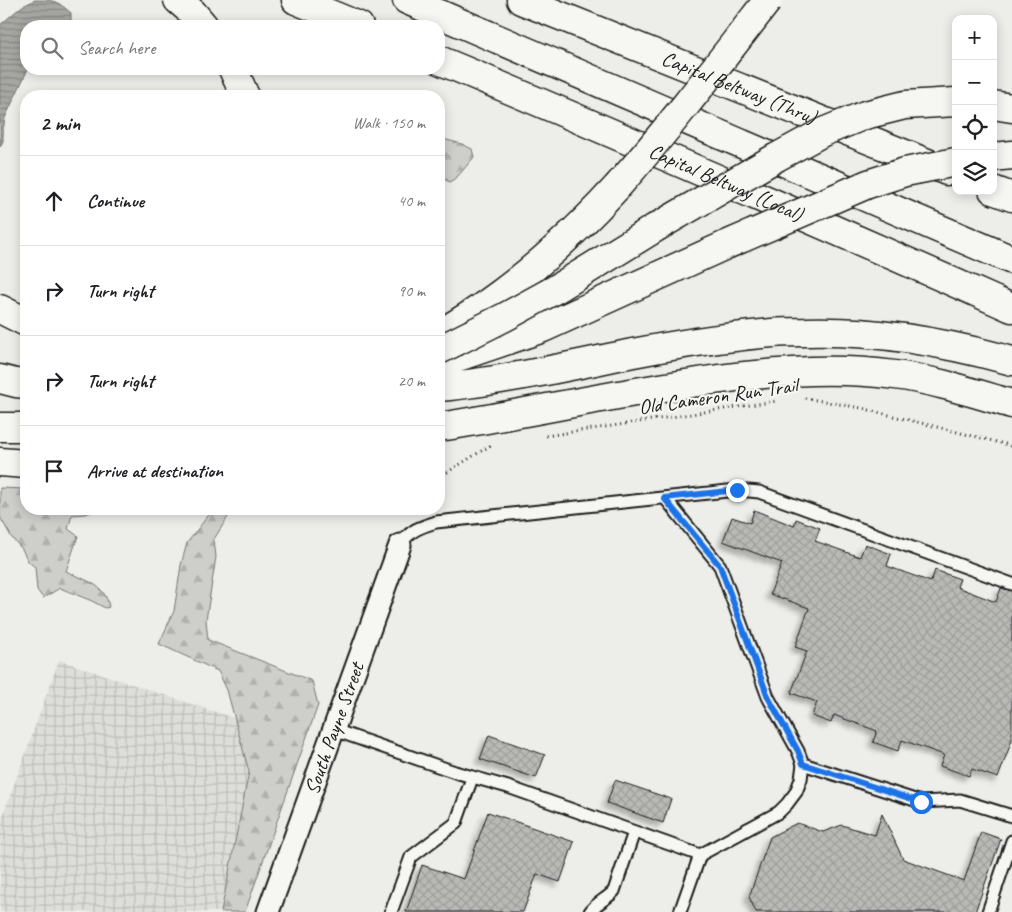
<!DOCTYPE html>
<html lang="en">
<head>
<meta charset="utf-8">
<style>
	body { margin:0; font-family:Caveat,sans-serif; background:#f2f2f2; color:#202124 }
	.controls { position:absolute; right:15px; top:15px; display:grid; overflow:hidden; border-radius:10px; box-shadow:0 2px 12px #0003 }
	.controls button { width:45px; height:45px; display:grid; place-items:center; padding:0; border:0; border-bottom:1px solid #e0e0e0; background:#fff; color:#202124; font:25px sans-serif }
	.stop { position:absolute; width:15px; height:15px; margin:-11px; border:4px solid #1a73e8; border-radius:50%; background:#fff }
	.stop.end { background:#1a73e8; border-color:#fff; box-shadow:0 1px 5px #0008 }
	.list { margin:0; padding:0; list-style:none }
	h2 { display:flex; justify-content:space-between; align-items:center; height:65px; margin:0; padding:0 20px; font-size:21px }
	h2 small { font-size:16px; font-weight:400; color:#757577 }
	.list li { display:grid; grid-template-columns:32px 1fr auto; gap:15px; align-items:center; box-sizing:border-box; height:90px; padding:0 20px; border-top:1px solid #e0e0e0 }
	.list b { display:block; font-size:19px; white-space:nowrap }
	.list em { font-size:16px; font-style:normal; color:#757577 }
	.icon { flex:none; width:28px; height:28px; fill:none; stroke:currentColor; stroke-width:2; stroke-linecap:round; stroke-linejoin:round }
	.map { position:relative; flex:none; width:1012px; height:912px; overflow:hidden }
	.search { position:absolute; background:#fff; box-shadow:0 2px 12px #0003; left:20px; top:20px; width:425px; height:55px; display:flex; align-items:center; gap:12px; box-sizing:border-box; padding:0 18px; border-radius:20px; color:#757577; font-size:19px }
	.panel { position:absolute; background:#fff; box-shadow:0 2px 12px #0003; left:20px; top:90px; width:425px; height:425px; border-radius:20px }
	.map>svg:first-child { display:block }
	.industrial { fill:url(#industrial-grid) }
	.forest { fill:url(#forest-firs); stroke:#757574 }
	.water { fill:url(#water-rules); stroke:#6f6f6d }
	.building { fill:url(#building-cross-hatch); stroke:#1c1c1c; filter:url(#shadow) }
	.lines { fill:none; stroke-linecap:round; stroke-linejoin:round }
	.service-casing { stroke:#1c1c1c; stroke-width:15 }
	.minor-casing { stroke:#1c1c1c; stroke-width:25 }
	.motorway-casing { stroke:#1c1c1c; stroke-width:31 }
	.path { stroke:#1c1c1c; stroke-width:3; stroke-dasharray:1 4; stroke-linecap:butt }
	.service { stroke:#f6f6f2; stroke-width:11 }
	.minor { stroke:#f6f6f2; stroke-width:21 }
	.motorway { stroke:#f6f6f2; stroke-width:28 }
	.motorway-bridge-casing { stroke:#1c1c1c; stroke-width:31; stroke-linecap:butt }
	.motorway-bridge { stroke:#f6f6f2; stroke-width:28 }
	.route { stroke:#1a73e8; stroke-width:6 }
	.labels { text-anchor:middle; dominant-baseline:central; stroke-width:4.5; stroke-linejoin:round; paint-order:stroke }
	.street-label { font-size:21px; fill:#1c1c1c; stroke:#f6f6f2 }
</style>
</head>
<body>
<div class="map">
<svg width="1012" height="912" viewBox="0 0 1012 912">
	<defs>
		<pattern id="industrial-grid" width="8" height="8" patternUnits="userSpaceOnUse" patternTransform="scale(1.25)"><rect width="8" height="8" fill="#ddddda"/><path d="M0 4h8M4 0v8" fill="none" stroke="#bdbdba"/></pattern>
		<pattern id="forest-firs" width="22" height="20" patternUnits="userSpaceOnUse" patternTransform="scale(1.25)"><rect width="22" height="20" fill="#cececb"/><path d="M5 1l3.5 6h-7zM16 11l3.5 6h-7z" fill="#b0b0ae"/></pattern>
		<pattern id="water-rules" width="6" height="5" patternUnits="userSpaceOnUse" patternTransform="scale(1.25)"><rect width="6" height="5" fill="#a6a6a3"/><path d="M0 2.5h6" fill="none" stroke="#868684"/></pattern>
		<pattern id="building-cross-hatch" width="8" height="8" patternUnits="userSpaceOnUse" patternTransform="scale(1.25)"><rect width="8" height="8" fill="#b9b9b6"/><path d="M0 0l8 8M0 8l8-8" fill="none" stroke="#9e9e9c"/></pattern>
		<filter id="shadow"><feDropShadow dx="-4.5" dy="4.5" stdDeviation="2.5" flood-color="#0004"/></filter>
	</defs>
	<rect width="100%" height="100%" fill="#edede9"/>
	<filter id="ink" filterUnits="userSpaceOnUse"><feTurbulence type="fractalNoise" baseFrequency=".02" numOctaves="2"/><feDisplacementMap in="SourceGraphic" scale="10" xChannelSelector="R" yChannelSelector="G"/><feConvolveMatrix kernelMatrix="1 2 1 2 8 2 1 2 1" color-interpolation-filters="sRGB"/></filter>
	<g filter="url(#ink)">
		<path class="industrial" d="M59,660l175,58 15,54 -28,140h-221v-88z"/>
		<g class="forest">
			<path d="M439,138l23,6 10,5 2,8 -16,19 -8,6 -11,-5z"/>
			<path d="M0,488l26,1v20h72l-12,5 -14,1 -4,14 10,7 -12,35c19,10 39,12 43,36l-4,1 -13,-7 -32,-13 -17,10 -6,-8 -2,-23 -7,-6 -6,-12 -10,-11 -12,-21z"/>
			<path d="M215,509h18l-19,30 2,18 -10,63 2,20 104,41 6,24 -73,207h-24l28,-140 -22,-82 -9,-19 -59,-27 15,-33 7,-46 6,-22 20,-26z"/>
		</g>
		<path class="water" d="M35,0c19,0 21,0 36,13v13h-45v43h2l-23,49 -2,13v10l-3,6v-122l21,-18z"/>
		<g class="building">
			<path d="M754,510l40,16 2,-7 24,9 -5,13 45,16 5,-13 26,10 -4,12 44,16 4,-12 25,9 -3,8 39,15 5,-14 11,3v149l-14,38 -26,-9 -3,7 -29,-10 4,-11 -42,-15 -4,11 -25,-9 4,-11 -43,-16 -3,8 -19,-7 5,-14 -26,-9 16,-42 -12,-4 14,-39 -39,-14 12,-31 -59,-22 9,-24 18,6z"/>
			<path d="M489,735l56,20 -9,23 -56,-19z"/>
			<path d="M615,780l56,19 -8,24 -56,-20z"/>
			<path d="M488,812l86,30 -14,40 -23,-8 -14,38h-117l16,-47 42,14z"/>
			<path d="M882,814l21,45 61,22 17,-49 20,7 -26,73h-219l-7,-15 21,-60 27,-14 26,9 19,-7 33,10z"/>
		</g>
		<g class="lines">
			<defs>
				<g id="service">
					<path d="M665,498l55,68 48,131 30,54 5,13 -2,15 -5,13 -9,12 -8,8 -79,43 -20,57"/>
					<path d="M400,545c10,-15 20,-18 36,-23l301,-32 22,2 253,92"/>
					<path d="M334,730l121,42 53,15 192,68"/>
					<path d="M803,764l118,38 39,-2 52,16"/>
					<path d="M391,912l20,-55 45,-34 16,-45"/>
					<path d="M590,912c6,-9 17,-13 24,-21l20,-59"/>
					<path d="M988,912l24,-71"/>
				</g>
				<g id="minor">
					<path id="s1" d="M268,912l132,-367"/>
				</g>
				<g id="motorway">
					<path d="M178,0l15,13 11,13"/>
					<path d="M296,0l63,26"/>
					<path d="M407,0l605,260"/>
					<path id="s2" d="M521,0l426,171"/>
					<path id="s3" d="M439,60c192,80 383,164 573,248"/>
					<path d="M233,69l12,27"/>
					<path d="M993,105l19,3"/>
					<path d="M993,157l19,-2"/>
					<path d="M993,190l19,7"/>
					<path d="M0,309l26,13"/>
					<path d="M439,334c67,-38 126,-90 178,-147"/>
					<path d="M439,362l16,-4 88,-30 183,-83"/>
					<path d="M0,379l16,4 10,1"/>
					<path d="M439,387c66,-6 130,-21 194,-34 45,-9 93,-16 139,-20 11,-1 23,-1 34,-1 71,-2 138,10 206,29"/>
					<path d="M0,427h26"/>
					<path d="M439,427c84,-13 168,-32 253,-44 67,-10 135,-17 203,-8 39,5 79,18 117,29"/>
					<path d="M0,462l26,2"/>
				</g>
			</defs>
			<use href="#service" class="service-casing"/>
			<use href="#minor" class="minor-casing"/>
			<use href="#motorway" class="motorway-casing"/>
			<g class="path">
				<path d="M805,398l56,10 144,36 7,3"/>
				<path d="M546,436l231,-35"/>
				<path d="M439,485l7,-12 45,-28"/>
			</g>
			<use href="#service" class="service"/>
			<use href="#minor" class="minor"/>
			<use href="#motorway" class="motorway"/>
			<defs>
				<g id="motorway-bridge">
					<path d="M617,187c53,-60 102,-124 151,-187"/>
					<path d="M726,245l142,-61 37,-12 51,-10"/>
					<path d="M439,350l66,-33 51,-28 99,-61 122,-71 46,-25 42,-17 40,-10 51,-3"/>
				</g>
			</defs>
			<use href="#motorway-bridge" class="motorway-bridge-casing"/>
			<use href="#motorway-bridge" class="motorway-bridge"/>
		</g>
	</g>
	<g class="lines" filter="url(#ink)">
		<path class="route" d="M737,490l-73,8 56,68 48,131 30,54 5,13 118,38"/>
	</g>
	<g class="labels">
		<g class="street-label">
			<text stroke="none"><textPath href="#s2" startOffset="235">Capital Beltway (Thru)</textPath></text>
			<text stroke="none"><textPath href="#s3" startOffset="312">Capital Beltway (Local)</textPath></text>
			<text transform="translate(718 396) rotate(-8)">Old Cameron Run Trail</text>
			<text stroke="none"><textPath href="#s1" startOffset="195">South Payne Street</textPath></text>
		</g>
	</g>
</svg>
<div class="controls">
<button>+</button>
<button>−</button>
<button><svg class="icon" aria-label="locate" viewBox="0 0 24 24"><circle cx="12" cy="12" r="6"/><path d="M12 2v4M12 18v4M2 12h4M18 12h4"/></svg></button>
<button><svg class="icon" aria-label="layers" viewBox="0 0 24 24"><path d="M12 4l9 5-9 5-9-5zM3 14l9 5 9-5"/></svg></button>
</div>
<div class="stop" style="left:921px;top:802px"></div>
<div class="stop end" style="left:737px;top:490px"></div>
<div class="search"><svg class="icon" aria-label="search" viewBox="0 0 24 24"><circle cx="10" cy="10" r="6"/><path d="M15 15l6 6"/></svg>Search here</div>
<section class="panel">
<h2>2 min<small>Walk · 150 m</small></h2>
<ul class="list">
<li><svg class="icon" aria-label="ahead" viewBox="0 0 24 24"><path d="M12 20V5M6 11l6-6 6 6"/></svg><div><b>Continue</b></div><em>40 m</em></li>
<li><svg class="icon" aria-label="right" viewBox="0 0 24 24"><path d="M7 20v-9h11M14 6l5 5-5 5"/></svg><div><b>Turn right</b></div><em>90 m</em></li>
<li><svg class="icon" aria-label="right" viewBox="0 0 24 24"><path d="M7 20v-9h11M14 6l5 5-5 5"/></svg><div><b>Turn right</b></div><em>20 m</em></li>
<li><svg class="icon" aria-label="arrive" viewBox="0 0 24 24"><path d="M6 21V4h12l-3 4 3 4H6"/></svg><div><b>Arrive at destination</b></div></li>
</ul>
</section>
</div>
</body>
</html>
